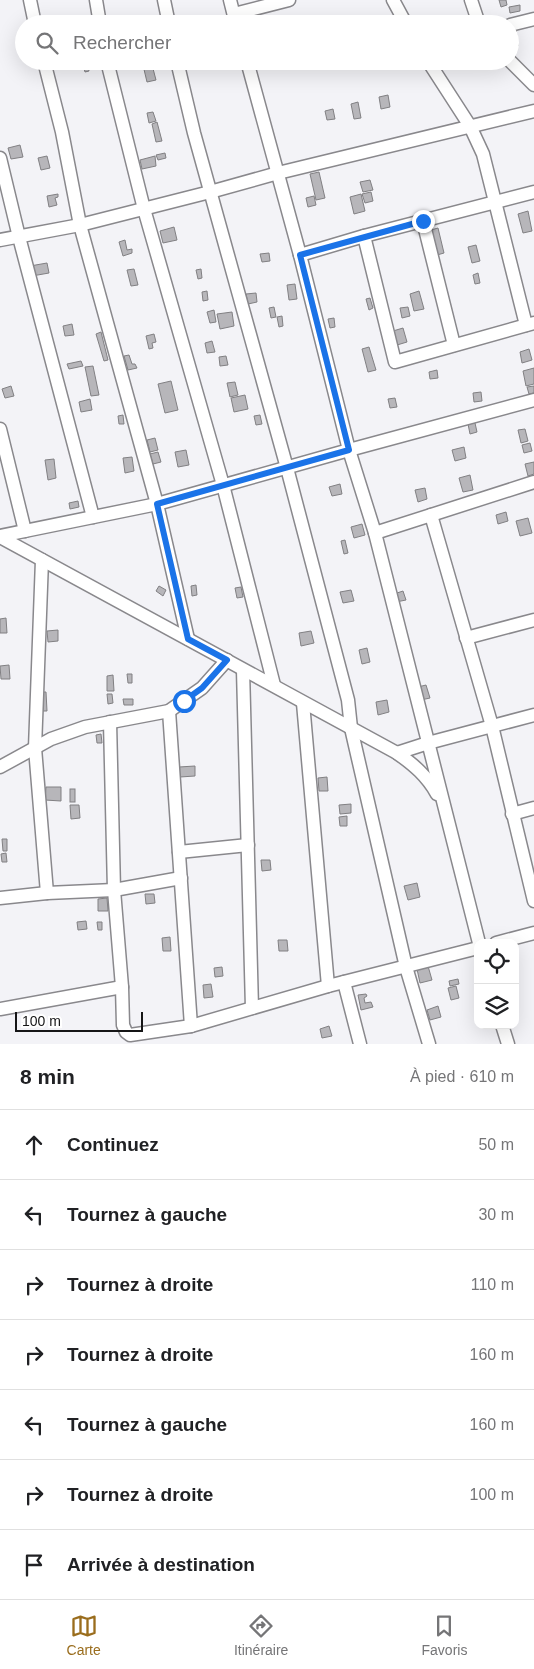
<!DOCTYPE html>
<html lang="fr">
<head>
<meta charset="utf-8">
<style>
	body { margin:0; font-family:Helvetica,sans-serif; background:#f2f2f2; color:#202124 }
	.controls { position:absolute; right:15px; bottom:15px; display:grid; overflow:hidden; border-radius:10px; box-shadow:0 5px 20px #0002 }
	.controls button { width:45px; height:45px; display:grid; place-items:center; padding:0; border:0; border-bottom:1px solid #e0e0e0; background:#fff; color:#202124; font:25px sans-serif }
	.scale { position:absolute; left:15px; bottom:12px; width:128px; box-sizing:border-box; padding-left:5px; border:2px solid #151516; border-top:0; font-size:14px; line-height:18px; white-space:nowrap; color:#151516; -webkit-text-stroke:4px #fff; paint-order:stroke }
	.stop { position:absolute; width:15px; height:15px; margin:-11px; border:4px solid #1a73e8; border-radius:50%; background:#fff }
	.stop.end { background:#1a73e8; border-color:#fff; box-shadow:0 1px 5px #0008 }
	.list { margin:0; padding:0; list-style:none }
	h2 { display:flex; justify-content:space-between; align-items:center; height:65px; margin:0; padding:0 20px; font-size:21px }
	h2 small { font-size:16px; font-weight:400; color:#757577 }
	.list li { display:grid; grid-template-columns:32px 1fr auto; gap:15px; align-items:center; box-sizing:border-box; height:70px; padding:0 20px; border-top:1px solid #e0e0e0 }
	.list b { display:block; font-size:19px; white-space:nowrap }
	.list em { font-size:16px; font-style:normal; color:#757577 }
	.icon { flex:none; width:28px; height:28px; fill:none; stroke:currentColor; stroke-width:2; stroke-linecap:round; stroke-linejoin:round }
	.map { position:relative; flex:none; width:534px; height:1044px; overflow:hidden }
	.search { position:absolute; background:#fff; box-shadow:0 5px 20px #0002; left:15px; right:15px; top:15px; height:55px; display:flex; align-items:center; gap:12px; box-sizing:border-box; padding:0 18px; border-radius:28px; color:#757577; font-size:19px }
	.sheet { height:555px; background:#fff }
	nav { display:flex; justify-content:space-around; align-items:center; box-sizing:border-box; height:70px; border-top:1px solid #e0e0e0; background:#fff; font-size:14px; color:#757577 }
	nav a { display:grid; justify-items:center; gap:2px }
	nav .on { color:#9a6d1d }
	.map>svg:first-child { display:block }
	.building { fill:#b7b6ba; stroke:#818083 }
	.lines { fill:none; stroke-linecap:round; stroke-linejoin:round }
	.minor-casing { stroke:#89888c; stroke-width:15 }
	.minor { stroke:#fff; stroke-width:12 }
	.route { stroke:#1a73e8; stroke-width:6 }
</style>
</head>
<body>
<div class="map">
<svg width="534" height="1044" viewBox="0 0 534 1044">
	<rect width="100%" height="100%" fill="#f3f3f7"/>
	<g class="building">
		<path d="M499,0h7l1,5 -6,2z"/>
		<path d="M520,5v6l-10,2 -1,-6z"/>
		<path d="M516,29l2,17 -8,1v-17z"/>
		<path d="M82,61h5l2,10 -4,1z"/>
		<path d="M142,61h9l5,19 -9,2z"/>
		<path d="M388,95l2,12 -9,2 -2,-12z"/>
		<path d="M358,102l3,16 -7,1 -3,-15z"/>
		<path d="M333,109l2,10 -8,1 -2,-9z"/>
		<path d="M153,112l3,9 -7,2 -2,-10z"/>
		<path d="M157,122l5,19 -6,1 -4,-18z"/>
		<path d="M20,145l3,12 -12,2 -3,-11z"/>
		<path d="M165,153l1,5 -8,2 -2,-5z"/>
		<path d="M47,156l3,12 -9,2 -3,-12z"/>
		<path d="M155,156l1,10 -14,3 -2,-9z"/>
		<path d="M319,172l6,26 -9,2 -6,-26z"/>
		<path d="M370,180l3,10 -10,2 -3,-10z"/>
		<path d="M371,192l2,9 -8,2 -3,-9z"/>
		<path d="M58,194v3l-3,1 2,7 -8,2 -2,-11z"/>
		<path d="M361,194l4,17 -11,3 -4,-17z"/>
		<path d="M314,196l2,9 -8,2 -2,-9z"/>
		<path d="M528,211l4,20 -9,2 -5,-19z"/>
		<path d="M174,227l3,13 -14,3 -3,-12z"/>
		<path d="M438,228l6,25 -7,2 -6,-25z"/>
		<path d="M125,240l2,10 5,-1v4l-9,3 -4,-14z"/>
		<path d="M476,245l4,16 -8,2 -4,-16z"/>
		<path d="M269,253l1,8 -8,1 -2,-8z"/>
		<path d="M47,263l2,10 -17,3 -2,-10z"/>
		<path d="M134,269l4,16 -7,1 -4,-16z"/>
		<path d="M201,269l1,9 -4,1 -2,-9z"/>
		<path d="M478,273l2,10 -5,1 -2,-9z"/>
		<path d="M295,284l2,15 -8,1 -2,-15z"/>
		<path d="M207,291l1,9 -5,1 -1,-9z"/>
		<path d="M419,291l5,18 -10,2 -4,-17z"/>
		<path d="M256,293l1,9 -9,2 -2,-10z"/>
		<path d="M370,298l3,10 -4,2 -3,-11z"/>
		<path d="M274,307l2,10 -5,1 -2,-10z"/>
		<path d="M408,307l2,9 -8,2 -2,-10z"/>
		<path d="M214,310l2,12 -6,1 -3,-11z"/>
		<path d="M232,312l2,14 -14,3 -3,-15z"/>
		<path d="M282,316l1,10 -4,1 -2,-10z"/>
		<path d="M334,318l1,9 -5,1 -2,-9z"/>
		<path d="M72,324l2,11 -9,1 -2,-10z"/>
		<path d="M403,328l4,14 -10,3 -4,-14z"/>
		<path d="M101,332l7,28 -4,1 -8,-27z"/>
		<path d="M154,334l2,8 -4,1 1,5 -4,1 -3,-13z"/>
		<path d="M212,341l3,11 -8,1 -2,-10z"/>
		<path d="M369,347l7,23 -8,2 -6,-23z"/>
		<path d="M529,349l3,11 -10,3 -2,-11z"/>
		<path d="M129,355l3,9h3l2,4 -9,2 -4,-14z"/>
		<path d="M226,356l2,9 -8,1 -1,-9z"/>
		<path d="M81,361l2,5 -14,3 -2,-5z"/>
		<path d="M93,366l6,29 -8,1 -6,-29z"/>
		<path d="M534,368v16l-8,2 -3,-15z"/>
		<path d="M437,370l1,8 -8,1 -1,-7z"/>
		<path d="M171,381l7,29 -13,3 -7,-29z"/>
		<path d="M235,382l3,13 -8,2 -3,-14z"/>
		<path d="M11,386l3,10 -9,2 -3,-9z"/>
		<path d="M534,386v7l-5,1 -2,-7z"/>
		<path d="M481,392l1,9 -8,1 -1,-9z"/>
		<path d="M245,395l3,14 -14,3 -3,-14z"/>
		<path d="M395,398l2,9 -7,1 -2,-9z"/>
		<path d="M90,399l2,11 -11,2 -2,-10z"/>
		<path d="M123,415l1,9h-5l-1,-8z"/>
		<path d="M260,415l2,9 -6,1 -2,-9z"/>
		<path d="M475,423l2,9 -7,2 -2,-10z"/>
		<path d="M525,429l3,12 -7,2 -3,-13z"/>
		<path d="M155,438l3,12 -8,2 -3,-12z"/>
		<path d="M530,443l2,8 -8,2 -2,-8z"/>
		<path d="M464,447l2,11 -11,3 -3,-11z"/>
		<path d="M186,450l3,15 -11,2 -3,-15z"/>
		<path d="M158,452l3,10 -8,2 -3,-10z"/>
		<path d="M132,457l2,14 -9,2 -2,-15z"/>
		<path d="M54,459l2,19 -8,2 -3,-20z"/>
		<path d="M534,462v12l-6,2 -3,-12z"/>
		<path d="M470,475l3,15 -10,2 -4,-14z"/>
		<path d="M340,484l2,10 -10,2 -3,-9z"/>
		<path d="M425,488l2,11 -9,3 -3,-12z"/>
		<path d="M78,501l1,6 -9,2 -1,-6z"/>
		<path d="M506,512l2,9 -10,3 -2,-9z"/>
		<path d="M528,518l4,15 -12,3 -4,-15z"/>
		<path d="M362,524l3,11 -11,3 -3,-11z"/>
		<path d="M345,540l3,13 -4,1 -3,-13z"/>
		<path d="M196,585l1,10 -5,1 -1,-10z"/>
		<path d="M159,586l7,4 -3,6 -7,-5z"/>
		<path d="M241,587l2,10 -6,1 -2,-10z"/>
		<path d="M351,590l3,11 -11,2 -3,-11z"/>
		<path d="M403,591l3,9 -10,2 -2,-8z"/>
		<path d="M6,618l1,15h-7v-14z"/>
		<path d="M58,630v11l-10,1 -1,-11z"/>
		<path d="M311,631l3,12 -13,3 -2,-13z"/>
		<path d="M367,648l3,14 -8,2 -3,-14z"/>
		<path d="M9,665l1,14h-9l-1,-13z"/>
		<path d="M127,674h5v9h-4z"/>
		<path d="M113,675l1,16h-7v-15z"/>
		<path d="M426,685l4,13 -9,2 -3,-13z"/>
		<path d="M41,692h5l1,19h-5z"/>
		<path d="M107,694h5l1,9 -5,1z"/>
		<path d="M123,699h10v6h-9z"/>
		<path d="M387,700l2,12 -11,3 -2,-13z"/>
		<path d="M101,734l1,9h-5l-1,-8z"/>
		<path d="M195,766v10l-15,1 -1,-10z"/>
		<path d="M327,777l1,14h-9l-1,-13z"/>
		<path d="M46,787h15v14l-16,-1z"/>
		<rect x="70" y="789" width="5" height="13"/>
		<path d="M351,804v9l-11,1 -1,-9z"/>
		<path d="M70,805h9l1,13 -9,1z"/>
		<path d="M347,816v10h-7l-1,-9z"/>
		<path d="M2,839h5v12h-4z"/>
		<path d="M6,853l1,9h-5l-1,-8z"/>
		<path d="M261,860h9l1,10 -9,1z"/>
		<path d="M417,883l3,14 -12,3 -4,-14z"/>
		<path d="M145,894h9l1,9 -9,1z"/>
		<path d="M107,898l1,13h-10v-12z"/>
		<path d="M86,921l1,8 -9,1 -1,-8z"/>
		<path d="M97,922h5v8h-4z"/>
		<path d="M170,937l1,14h-8l-1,-13z"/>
		<path d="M278,940h9l1,11h-9z"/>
		<path d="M428,966l4,14 -12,3 -3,-14z"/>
		<path d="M222,967l1,9 -8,1 -1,-9z"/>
		<path d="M458,979l1,5 -9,2 -1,-5z"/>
		<path d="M211,984l2,13 -9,1 -1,-13z"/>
		<path d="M456,986l3,12 -8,2 -3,-12z"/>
		<path d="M366,994l1,2 -3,2 1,5 6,-1 2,5 -12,3 -3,-15z"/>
		<path d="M438,1006l3,11 -11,3 -3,-10z"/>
		<path d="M329,1026l3,10 -10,2 -2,-9z"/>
	</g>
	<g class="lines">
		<defs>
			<g id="minor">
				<path d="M30,0l5,24"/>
				<path d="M96,0l4,24"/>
				<path d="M164,0l5,24"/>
				<path d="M230,0l6,24"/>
				<path d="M393,0l13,24"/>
				<path d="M471,0l8,24"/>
				<path d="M234,14l55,-14"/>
				<path d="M510,25l24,-6"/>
				<path d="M44,61l18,71 18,93 77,279 31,135"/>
				<path d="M107,61l37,148 79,276 51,200"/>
				<path d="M177,61l17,72 93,335 61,232 3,28 55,239 23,77"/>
				<path d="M247,61l53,194 49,195 26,83 104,410"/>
				<path d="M428,61l42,65 13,28 43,171"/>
				<path d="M510,61l24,24"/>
				<path d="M0,158l19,79 74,280"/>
				<path d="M423,221l31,124"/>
				<path d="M364,236l31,126 139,-39"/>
				<path d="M0,240l80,-15 130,-33 68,-19 256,-62"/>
				<path d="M300,255l64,-19 170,-44"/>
				<path d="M0,429l25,102"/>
				<path d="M431,515l61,211 42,175"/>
				<path d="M375,533l159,-51"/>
				<path d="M0,536l157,-32 192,-54 185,-50"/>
				<path d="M0,537l397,216c17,12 30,23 40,41"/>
				<path d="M42,560l-7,188 12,145"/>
				<path d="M466,638l68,-18"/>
				<path d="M243,670l9,338"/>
				<path d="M303,703l25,283"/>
				<path d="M169,711l22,315"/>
				<path d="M110,722l4,168 8,97 1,38 3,7 4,3 61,-9 137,-40 150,-38"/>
				<path d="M397,753l31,-10 106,-28"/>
				<path d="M0,767l51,-28 34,-12 84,-16 33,-23 25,-28"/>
				<path d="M512,814l22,-6"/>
				<path d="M179,852l69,-7"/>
				<path d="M0,898l47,-5 67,-3 67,-12"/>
				<path d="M496,943l38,-10"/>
				<path d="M344,982l16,62"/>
				<path d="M0,1009l122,-22"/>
				<path d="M502,1025l6,19"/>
			</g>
		</defs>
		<use href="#minor" class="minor-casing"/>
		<use href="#minor" class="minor"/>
	</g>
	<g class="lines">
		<path class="route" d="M184,701l18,-13 25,-28 -39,-21 -31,-135 192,-54 -49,-195 123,-34"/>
	</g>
</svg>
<div class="controls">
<button><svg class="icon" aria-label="locate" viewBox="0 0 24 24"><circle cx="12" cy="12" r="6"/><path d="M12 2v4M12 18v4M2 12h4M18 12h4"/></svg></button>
<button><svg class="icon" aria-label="layers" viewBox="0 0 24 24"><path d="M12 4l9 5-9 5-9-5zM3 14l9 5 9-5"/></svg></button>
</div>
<div class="scale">100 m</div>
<div class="stop" style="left:184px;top:701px"></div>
<div class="stop end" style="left:423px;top:221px"></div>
<div class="search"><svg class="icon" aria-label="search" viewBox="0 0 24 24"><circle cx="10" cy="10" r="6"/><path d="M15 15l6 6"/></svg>Rechercher</div>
</div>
<section class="sheet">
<h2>8 min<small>À pied · 610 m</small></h2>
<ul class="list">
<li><svg class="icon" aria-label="ahead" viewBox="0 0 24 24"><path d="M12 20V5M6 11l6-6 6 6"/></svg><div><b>Continuez</b></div><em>50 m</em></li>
<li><svg class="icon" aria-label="left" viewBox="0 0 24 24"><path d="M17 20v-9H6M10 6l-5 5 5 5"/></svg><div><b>Tournez à gauche</b></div><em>30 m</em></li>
<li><svg class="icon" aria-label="right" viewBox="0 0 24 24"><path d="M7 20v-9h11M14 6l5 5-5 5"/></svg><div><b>Tournez à droite</b></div><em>110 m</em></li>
<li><svg class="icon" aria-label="right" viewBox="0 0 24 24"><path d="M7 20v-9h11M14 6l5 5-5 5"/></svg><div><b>Tournez à droite</b></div><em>160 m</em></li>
<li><svg class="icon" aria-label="left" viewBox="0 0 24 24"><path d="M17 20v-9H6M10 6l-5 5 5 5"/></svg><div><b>Tournez à gauche</b></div><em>160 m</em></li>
<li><svg class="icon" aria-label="right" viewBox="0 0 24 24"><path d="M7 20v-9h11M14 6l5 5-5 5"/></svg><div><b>Tournez à droite</b></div><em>100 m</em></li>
<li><svg class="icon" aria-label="arrive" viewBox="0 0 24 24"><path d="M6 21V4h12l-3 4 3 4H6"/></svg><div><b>Arrivée à destination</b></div></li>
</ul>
</section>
<nav>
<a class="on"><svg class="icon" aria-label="map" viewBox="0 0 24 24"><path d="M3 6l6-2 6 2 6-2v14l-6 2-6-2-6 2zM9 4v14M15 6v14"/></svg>Carte</a>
<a><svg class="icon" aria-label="directions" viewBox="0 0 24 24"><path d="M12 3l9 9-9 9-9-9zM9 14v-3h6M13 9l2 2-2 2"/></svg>Itinéraire</a>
<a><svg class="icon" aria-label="saved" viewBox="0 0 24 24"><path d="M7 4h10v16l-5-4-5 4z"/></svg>Favoris</a>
</nav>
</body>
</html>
